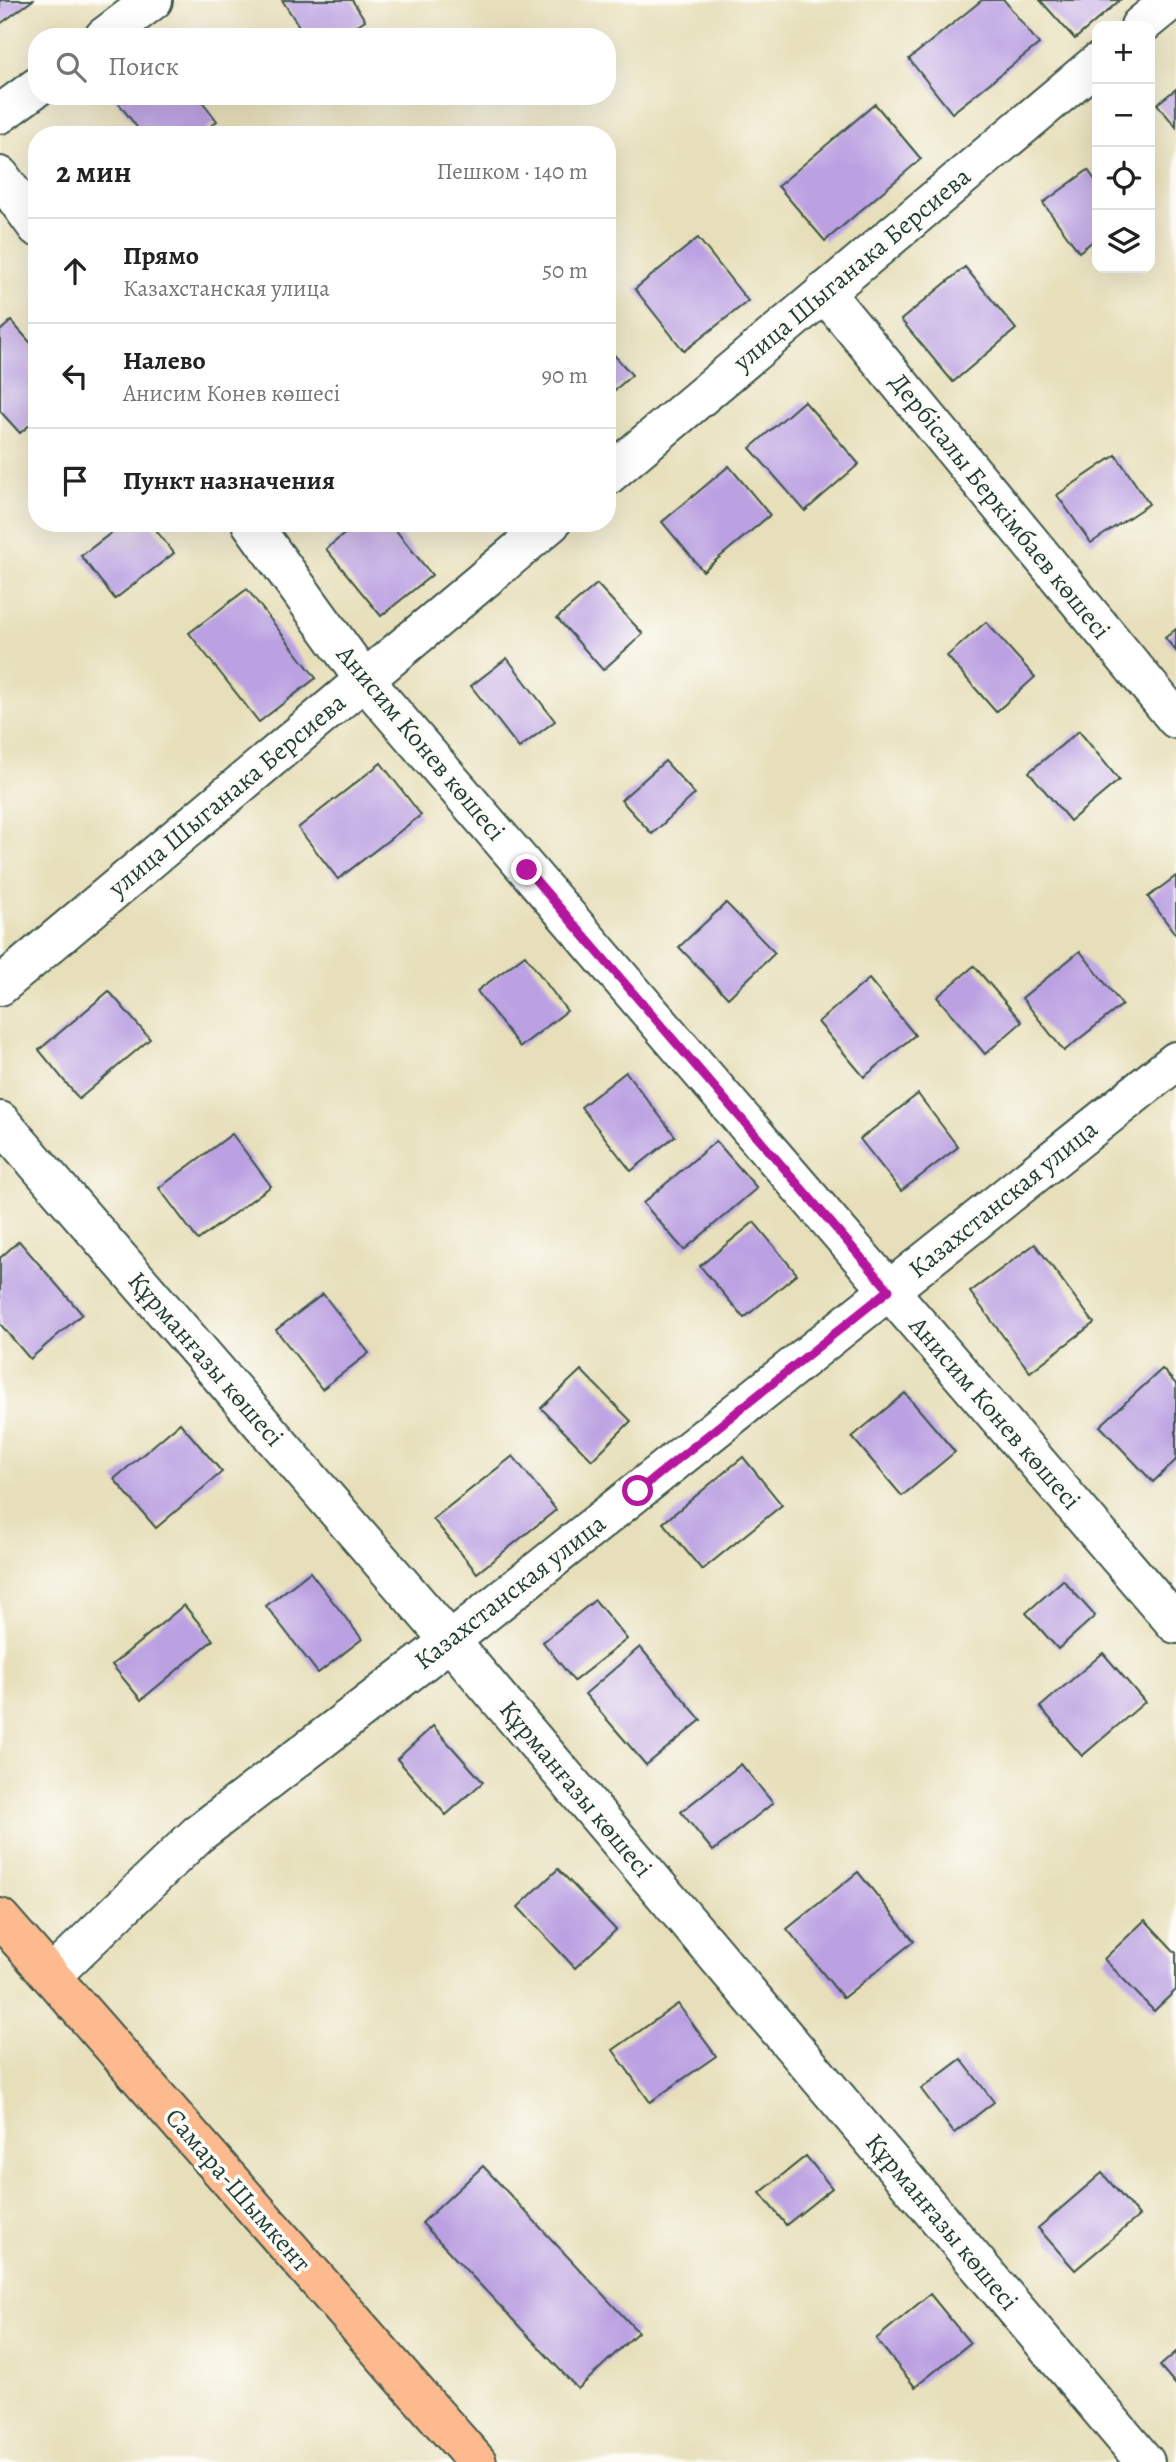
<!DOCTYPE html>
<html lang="ru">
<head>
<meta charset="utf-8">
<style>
	body { margin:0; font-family:Alegreya,serif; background:#f6f6f6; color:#222 }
	.controls { position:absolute; right:21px; top:21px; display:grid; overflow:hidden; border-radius:14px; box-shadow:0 7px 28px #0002 }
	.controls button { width:63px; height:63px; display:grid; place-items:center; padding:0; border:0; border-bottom:2px solid #e0e0e0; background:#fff; color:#222; font:35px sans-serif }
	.stop { position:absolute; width:21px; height:21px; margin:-16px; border:5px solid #b5179e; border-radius:50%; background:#fff }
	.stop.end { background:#b5179e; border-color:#fff; box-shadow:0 2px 7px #0008 }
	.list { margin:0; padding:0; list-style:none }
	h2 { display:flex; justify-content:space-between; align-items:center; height:91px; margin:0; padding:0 28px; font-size:30px }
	h2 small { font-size:23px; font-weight:400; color:#767676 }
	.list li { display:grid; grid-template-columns:46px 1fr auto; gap:21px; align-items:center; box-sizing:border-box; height:105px; padding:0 28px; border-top:2px solid #e0e0e0 }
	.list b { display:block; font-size:26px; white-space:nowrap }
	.list p { margin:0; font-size:23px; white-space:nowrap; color:#767676 }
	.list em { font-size:23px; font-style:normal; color:#767676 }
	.icon { flex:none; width:38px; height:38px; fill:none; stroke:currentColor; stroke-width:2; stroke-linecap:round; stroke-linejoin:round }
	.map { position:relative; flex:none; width:1176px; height:2462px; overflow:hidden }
	.search { position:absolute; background:#fff; box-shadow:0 7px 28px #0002; left:28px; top:28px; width:588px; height:77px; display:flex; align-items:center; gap:18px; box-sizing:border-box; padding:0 24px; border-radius:28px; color:#767676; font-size:26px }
	.panel { position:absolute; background:#fff; box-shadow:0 7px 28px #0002; left:28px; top:126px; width:588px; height:406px; border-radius:28px }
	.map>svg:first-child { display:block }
	.building { fill:#bba1e2 }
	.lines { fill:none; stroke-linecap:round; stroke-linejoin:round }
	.minor-casing { stroke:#3d5548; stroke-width:42 }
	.trunk-casing { stroke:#3d5548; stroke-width:42 }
	.minor { stroke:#fff; stroke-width:38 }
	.trunk { stroke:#fcba8e; stroke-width:38 }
	.route { stroke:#b5179e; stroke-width:9 }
	.labels { text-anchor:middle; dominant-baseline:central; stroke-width:7; stroke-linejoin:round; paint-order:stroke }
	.street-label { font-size:26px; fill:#1f3d34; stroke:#fdfcf7 }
</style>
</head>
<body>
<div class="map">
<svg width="1176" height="2462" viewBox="0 0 1176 2462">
	<rect width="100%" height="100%" fill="#fdfcf7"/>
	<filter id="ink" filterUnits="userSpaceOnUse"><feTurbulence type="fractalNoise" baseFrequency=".0143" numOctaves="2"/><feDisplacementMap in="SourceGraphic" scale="14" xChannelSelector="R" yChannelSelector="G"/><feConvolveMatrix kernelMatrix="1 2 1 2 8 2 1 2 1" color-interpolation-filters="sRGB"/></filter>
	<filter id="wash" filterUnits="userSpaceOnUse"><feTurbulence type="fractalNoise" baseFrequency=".00686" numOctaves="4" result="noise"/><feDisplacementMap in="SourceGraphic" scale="28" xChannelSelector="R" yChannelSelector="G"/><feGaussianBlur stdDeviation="1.57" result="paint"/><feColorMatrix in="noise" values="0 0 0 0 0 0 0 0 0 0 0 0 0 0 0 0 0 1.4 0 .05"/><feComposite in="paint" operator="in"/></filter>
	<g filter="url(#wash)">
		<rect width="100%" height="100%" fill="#e7dfba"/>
		<g id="blocks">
			<g class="building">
				<path d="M0,0h33l-33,24z"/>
				<path d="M282,0h70l13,20 -25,17h-34z"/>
				<path d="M982,0h22l35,44 -87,69 -43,-54z"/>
				<path d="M1040,0h80l-45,39z"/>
				<path d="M1176,89v38l-19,-23z"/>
				<path d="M113,96h85l19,25 -18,14h-56z"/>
				<path d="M875,104l46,55 -96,82 -47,-55z"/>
				<path d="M1088,170l9,13v55l-18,14 -36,-49z"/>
				<path d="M698,238l50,63 -64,50 -49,-62z"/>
				<path d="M965,267l51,62 -63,53 -52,-62z"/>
				<path d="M11,321l26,29v69l-17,14 -20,-22v-80z"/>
				<path d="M607,347l25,28 -25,22z"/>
				<path d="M804,401l55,63 -54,47 -55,-63z"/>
				<path d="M1116,455l33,49 -58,39 -34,-48z"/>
				<path d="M729,466l41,49 -67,56 -41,-49z"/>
				<path d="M124,523h26l24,30 -59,46 -34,-43z"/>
				<path d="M358,523h32l42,52 -51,41 -55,-67z"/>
				<path d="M597,584l46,50 -40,36 -46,-52z"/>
				<path d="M247,589l69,89 -57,44 -70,-89z"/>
				<path d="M986,622l49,55 -39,35 -49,-56z"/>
				<path d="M1176,629v22l-11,-13z"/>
				<path d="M507,658l48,63 -36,27 -48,-62z"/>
				<path d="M1079,731l40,49 -49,41 -41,-49z"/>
				<path d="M665,761l30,33 -43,40 -31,-34z"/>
				<path d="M381,763l40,52 -83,64 -40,-51z"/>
				<path d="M1176,876v59l-28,-38z"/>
				<path d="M726,903l49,50 -47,45 -49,-51z"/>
				<path d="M1080,951l42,54 -58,46 -42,-53z"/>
				<path d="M525,955l42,56 -47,36 -43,-56z"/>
				<path d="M974,966l48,56 -37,32 -48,-57z"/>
				<path d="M869,979l46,56 -51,42 -46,-55z"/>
				<path d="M109,991l41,48 -71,60 -40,-49z"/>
				<path d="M626,1072l49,64 -44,35 -50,-64z"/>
				<path d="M918,1094l40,53 -57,44 -41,-52z"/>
				<path d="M232,1134l39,52 -73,54 -39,-52z"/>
				<path d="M716,1141l41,47 -73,62 -41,-47z"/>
				<path d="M754,1222l43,52 -53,44 -44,-52z"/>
				<path d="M19,1241l63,73 -52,45 -30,-35v-66z"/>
				<path d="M1035,1244l59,79 -64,49 -60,-80z"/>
				<path d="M323,1294l46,59 -47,36 -46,-59z"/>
				<path d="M1162,1369l14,15v76l-23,22 -53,-56z"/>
				<path d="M581,1370l50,51 -39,39 -51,-52z"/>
				<path d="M905,1393l50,59 -53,44 -50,-59z"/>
				<path d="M180,1423l42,49 -66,56 -42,-49z"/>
				<path d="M513,1456l43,54 -79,63 -44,-54z"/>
				<path d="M743,1457l39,48 -80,65 -39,-47z"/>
				<path d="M310,1572l52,67 -44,34 -52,-67z"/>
				<path d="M1063,1580l32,36 -37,33 -32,-36z"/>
				<path d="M595,1600l32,39 -53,42 -31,-39z"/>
				<path d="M184,1605l29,35 -72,60 -29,-35z"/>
				<path d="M640,1647l61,73 -55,45 -61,-71z"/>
				<path d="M1103,1653l42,49 -63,54 -42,-49z"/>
				<path d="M433,1726l50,56 -37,33 -49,-56z"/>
				<path d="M741,1764l32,39 -60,48 -32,-39z"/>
				<path d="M558,1869l58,61 -41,38 -57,-61z"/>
				<path d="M858,1872l56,69 -71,57 -56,-69z"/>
				<path d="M1145,1920l31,33v37l-22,21 -50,-52z"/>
				<path d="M678,2004l38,52 -66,46 -37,-52z"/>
				<path d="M961,2059l33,43 -40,31 -33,-44z"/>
				<path d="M806,2156l26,32 -46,37 -26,-32z"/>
				<path d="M483,2166l155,166 -60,57 -156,-166z"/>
				<path d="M1102,2173l37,43 -64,54 -37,-42z"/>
				<path d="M930,2294l40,49 -55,44 -39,-48z"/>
				<path d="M1176,2352v33l-16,-19z"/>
			</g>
		</g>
	</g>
	<g filter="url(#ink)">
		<use href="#blocks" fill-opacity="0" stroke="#3d5548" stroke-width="2"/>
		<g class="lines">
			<defs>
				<g id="minor">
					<path d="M1140,26l32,-26"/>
					<path d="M104,37l49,-37"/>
					<path d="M0,114l37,-27"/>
					<path d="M0,176l37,51"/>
					<path d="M824,292l352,427"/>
					<path d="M607,476l490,-413"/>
					<path d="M251,523l114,158 811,943"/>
					<path d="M0,986l551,-463"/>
					<path d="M0,1121l450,520 695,821"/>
					<path d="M51,1976l147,-142 252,-193 726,-580"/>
				</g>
				<path id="trunk" d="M0,1918l477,544"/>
			</defs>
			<use href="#minor" class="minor-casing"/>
			<use href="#trunk" class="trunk-casing"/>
			<use href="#minor" class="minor"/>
			<use href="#trunk" class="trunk"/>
		</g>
	</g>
	<g class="lines" filter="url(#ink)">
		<path class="route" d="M527,870l362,420 -251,201"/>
	</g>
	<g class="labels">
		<g class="street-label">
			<text transform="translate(852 269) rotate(-40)">улица Шыганака Берсиева</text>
			<text transform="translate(1000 506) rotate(51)">Дербісалы Беркімбаев көшесі</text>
			<text transform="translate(421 743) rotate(50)">Анисим Конев көшесі</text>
			<text transform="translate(227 795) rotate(-40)">улица Шыганака Берсиева</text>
			<text transform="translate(1003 1199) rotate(-39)">Казахстанская улица</text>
			<text transform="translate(206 1359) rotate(49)">Құрманғазы көшесі</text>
			<text transform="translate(995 1413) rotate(49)">Анисим Конев көшесі</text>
			<text transform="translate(510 1592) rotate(-38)">Казахстанская улица</text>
			<text transform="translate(576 1789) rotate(50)">Құрманғазы көшесі</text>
			<text transform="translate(238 2190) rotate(49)">Самара-Шымкент</text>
			<text transform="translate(942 2222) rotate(50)">Құрманғазы көшесі</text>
		</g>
	</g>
</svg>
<div class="controls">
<button>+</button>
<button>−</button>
<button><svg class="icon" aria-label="locate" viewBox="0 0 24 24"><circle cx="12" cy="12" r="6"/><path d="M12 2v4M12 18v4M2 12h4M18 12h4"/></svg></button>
<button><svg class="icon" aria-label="layers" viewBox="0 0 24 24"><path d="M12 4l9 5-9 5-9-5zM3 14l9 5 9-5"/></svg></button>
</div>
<div class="stop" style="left:638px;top:1491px"></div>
<div class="stop end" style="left:527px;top:870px"></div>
<div class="search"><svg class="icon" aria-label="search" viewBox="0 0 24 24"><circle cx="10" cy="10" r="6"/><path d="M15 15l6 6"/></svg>Поиск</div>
<section class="panel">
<h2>2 мин<small>Пешком · 140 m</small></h2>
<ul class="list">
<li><svg class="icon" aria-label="ahead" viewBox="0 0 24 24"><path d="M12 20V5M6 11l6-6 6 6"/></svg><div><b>Прямо</b><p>Казахстанская улица</p></div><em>50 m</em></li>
<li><svg class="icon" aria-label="left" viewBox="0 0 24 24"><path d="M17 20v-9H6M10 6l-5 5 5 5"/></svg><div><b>Налево</b><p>Анисим Конев көшесі</p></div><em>90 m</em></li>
<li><svg class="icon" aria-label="arrive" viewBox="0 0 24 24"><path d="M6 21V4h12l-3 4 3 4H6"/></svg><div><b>Пункт назначения</b></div></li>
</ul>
</section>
</div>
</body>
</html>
